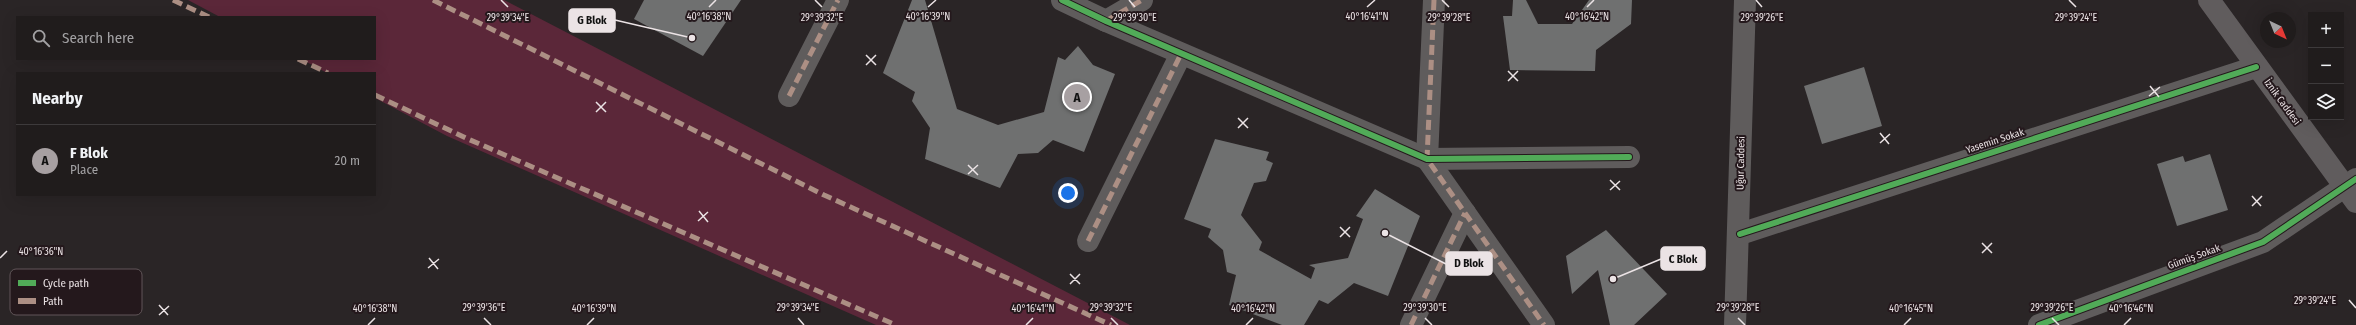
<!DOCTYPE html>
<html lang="en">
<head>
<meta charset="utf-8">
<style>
	body { margin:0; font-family:"Fira Sans Condensed",sans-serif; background:#282525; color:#f1f3f6 }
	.controls { position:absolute; right:12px; top:12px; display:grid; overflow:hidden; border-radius:0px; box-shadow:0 4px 16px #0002 }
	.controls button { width:36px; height:36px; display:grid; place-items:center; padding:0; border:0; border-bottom:1px solid #3d3a3b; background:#201c1c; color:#f1f3f6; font:20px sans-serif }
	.compass { position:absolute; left:2260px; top:12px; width:36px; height:36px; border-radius:50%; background:#201c1c; box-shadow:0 4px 16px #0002; rotate:137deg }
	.you { position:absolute; left:1068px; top:193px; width:14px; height:14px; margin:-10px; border:3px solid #fff; border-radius:50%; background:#1a73e8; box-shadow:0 0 0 6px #1a73e833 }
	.badge { display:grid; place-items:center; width:26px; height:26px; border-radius:50%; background:#a7a0a2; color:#111; font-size:13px; font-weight:700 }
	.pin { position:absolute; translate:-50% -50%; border:2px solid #fff; box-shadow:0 1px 4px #0006 }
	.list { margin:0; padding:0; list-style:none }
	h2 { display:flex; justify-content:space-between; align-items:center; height:52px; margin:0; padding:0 16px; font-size:17px }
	h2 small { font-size:13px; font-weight:400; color:#a2a1a3 }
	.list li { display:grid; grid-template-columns:26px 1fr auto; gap:12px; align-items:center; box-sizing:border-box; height:72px; padding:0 16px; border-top:1px solid #3d3a3b }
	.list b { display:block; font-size:15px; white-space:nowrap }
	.list p { margin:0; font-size:13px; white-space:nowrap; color:#a2a1a3 }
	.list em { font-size:13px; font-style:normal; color:#a2a1a3 }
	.icon { flex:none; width:22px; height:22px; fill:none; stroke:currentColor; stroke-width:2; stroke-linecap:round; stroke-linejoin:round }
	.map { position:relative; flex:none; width:2356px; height:325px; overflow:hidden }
	.search { position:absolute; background:#201c1c; box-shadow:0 4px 16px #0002; left:16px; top:16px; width:360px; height:44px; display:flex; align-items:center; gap:10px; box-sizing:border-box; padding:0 14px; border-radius:0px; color:#a2a1a3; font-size:15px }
	.panel { position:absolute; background:#201c1c; box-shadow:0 4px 16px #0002; left:16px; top:72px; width:360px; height:124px; border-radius:0px }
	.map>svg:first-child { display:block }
	.green { fill:#5b2739 }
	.building { fill:#6f7070 }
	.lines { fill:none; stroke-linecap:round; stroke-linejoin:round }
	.street { stroke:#5f5c5c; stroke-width:22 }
	.primary { stroke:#605c5d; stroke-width:22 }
	.quiet { stroke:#ac8f84; stroke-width:5; stroke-dasharray:10 5; stroke-linecap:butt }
	.cycleway-casing { stroke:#24181c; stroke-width:8 }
	.cycleway { stroke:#51ab58; stroke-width:6 }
	.ticks { fill:none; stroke:#ebe3e5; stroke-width:1.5 }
	.labels { text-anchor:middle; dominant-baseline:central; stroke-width:4; stroke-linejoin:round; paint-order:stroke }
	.street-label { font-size:10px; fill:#ebe3e5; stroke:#24181c }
	.key { fill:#24181c; stroke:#605558; stroke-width:1 }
	.key-label { font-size:11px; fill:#ebe3e5 }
	.ticks-label { font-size:10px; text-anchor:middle; fill:#ebe3e5; stroke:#24181c; stroke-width:4; stroke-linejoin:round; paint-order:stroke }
	.leader { fill:none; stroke:#ebe3e5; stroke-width:1.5 }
	.callout-dot { fill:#ebe3e5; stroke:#24181c; stroke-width:1.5 }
	.callout { fill:#ebe3e5; stroke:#ebe3e5; stroke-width:1.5 }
	.callout-label { font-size:11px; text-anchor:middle; font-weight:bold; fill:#111 }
</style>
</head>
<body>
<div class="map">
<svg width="2356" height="325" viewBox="0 0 2356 325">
	<rect width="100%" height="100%" fill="#2a2526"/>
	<path class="green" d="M188,0h316l626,325h-254l-429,-189 -72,-38v-25h-48l-26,-14h74v-42h-155z"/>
	<g class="building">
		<path d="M644,0h97l-38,56 -69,-37z"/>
		<path d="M912,0h13l32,109 41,16 46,-13 14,-55 7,3 13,-14 15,19 22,9 -31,78 -31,-12 -15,13 -20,1 -18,34 -75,-29 5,-31 -18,-27 3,-9 -32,-19z"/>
		<path d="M1513,0h13l12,24h34l17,-24h43l-1,24 -35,26 -1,21 -85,-1 -7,-54h9z"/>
		<path d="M1864,67l18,59 -60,18 -18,-58z"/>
		<path d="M1215,139l54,13 -3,8 7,3 -7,18 -12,2 -13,32 21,27 -3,8 52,29 4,-11 -6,-3 39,-7 15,-39 -7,-3 19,-27 45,27 -32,80 -34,-13 -26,21 -9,-4 -15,25h-22l-53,-20 7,-30 -9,-3 -4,-22 -15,-13 3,-8 -27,-10z"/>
		<path d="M2210,154l18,56 -51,16 -20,-62 26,-8 2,6z"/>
		<path d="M1606,230l61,64 -33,31h-24l-12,-55 -26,24 -6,-38z"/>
	</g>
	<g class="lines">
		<g class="street">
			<path d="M1062,0l44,21 321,138 202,-2"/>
			<path d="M1434,0l-7,159 117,166"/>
			<path d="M1106,21l36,-21"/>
			<path d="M789,96l49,-96"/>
			<path d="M1740,234l516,-167"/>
			<path d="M1088,241l93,-187"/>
			<path d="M1411,325l54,-112"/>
			<path d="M1735,325l10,-325"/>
			<path d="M2039,325l224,-83 93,-63"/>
		</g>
		<path class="primary" d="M2209,0l147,202"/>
		<g class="quiet">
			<path d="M173,0l36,17"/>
			<path d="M433,0l391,195 287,130"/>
			<path d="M1434,0l-7,159 117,166"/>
			<path d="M1106,21l36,-21"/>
			<path d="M298,59l30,14"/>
			<path d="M375,95l93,44 428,186"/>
			<path d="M789,96l49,-96"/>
			<path d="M1088,241l93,-187"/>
			<path d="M1411,325l54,-112"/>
		</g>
		<defs>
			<g id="cycleway">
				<path d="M1062,0l44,21 321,138 202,-2"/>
				<path d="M1740,234l516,-167"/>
				<path d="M2039,325l224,-83 93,-63"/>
			</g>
		</defs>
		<use href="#cycleway" class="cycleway-casing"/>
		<use href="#cycleway" class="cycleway"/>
	</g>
	<path class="ticks" d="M501,0l7,7M815,0l7,7M1129,0l6,7M1442,0l7,7M1756,0l6,7M2069,0l7,7M709,7l7,-7M928,7l8,-7M1367,7l8,-7M1587,7l7,-7M866,55l10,10M866,65l10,-10M1508,71l10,10M1508,81l10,-10M2150,86l9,11M2149,96l11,-9M596,102l10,10M596,112l10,-10M1238,118l10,10M1238,128l10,-10M1880,133l9,11M1880,143l10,-9M968,165l10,10M968,174l10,-9M1610,180l10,10M1610,190l10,-9M2252,196l9,10M2252,206l10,-10M699,211l9,11M698,221l10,-9M1340,227l10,10M1340,237l10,-10M1982,243l10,10M1982,253l10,-10M0,258l7,-7M429,258l9,11M428,268l11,-9M1070,274l10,10M1070,284l10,-10M2349,300l7,8M159,305l9,10M159,315l10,-9M484,318l7,7M798,318l6,7M1111,318l7,7M1425,318l7,7M1738,318l7,7M2052,318l7,7M368,325l7,-7M587,325l7,-7M1026,325l7,-7M1246,325l7,-7M1904,325l7,-7M2124,325l7,-7"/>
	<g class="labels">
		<g class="street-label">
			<text transform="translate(2282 102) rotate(54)">İznik Caddesi</text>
			<text transform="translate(1995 141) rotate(-18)">Yasemin Sokak</text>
			<text transform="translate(1741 163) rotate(-89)">Uğur Caddesi</text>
			<text transform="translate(2194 257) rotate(-20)">Gümüş Sokak</text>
		</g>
	</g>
	<rect x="10" y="269" width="132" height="46" rx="6" class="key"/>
	<rect x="18" y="280" width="18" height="6" fill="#51ab58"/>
	<rect x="18" y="298" width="18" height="6" fill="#ac8f84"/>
	<g class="key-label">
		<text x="43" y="287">Cycle path</text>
		<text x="43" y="305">Path</text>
	</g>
	<g class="ticks-label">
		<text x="1367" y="20">40°16'41"N</text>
		<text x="709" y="20">40°16'38"N</text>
		<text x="928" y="20">40°16'39"N</text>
		<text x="1587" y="20">40°16'42"N</text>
		<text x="508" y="21">29°39'34"E</text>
		<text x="822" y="21">29°39'32"E</text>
		<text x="1135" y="21">29°39'30"E</text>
		<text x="1449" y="21">29°39'28"E</text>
		<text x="1762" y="21">29°39'26"E</text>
		<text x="2076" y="21">29°39'24"E</text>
		<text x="41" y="255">40°16'36"N</text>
		<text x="2315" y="304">29°39'24"E</text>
		<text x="484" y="311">29°39'36"E</text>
		<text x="798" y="311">29°39'34"E</text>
		<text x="1111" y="311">29°39'32"E</text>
		<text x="1425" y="311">29°39'30"E</text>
		<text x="1738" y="311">29°39'28"E</text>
		<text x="2052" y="311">29°39'26"E</text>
		<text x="375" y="312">40°16'38"N</text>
		<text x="594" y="312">40°16'39"N</text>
		<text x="1033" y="312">40°16'41"N</text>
		<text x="1253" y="312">40°16'42"N</text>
		<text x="1911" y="312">40°16'45"N</text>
		<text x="2131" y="312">40°16'46"N</text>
	</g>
	<path class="leader" d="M692 38L615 20M1613 279L1661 259M1385 233L1446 264"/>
	<g class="callout-dot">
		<circle cx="692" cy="38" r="4"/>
		<circle cx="1613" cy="279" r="4"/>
		<circle cx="1385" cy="233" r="4"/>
	</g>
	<g class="callout">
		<rect x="569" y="9" width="46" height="23" rx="4"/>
		<rect x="1661" y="247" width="44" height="23" rx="4"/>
		<rect x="1446" y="252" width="46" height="23" rx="4"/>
	</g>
	<g class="callout-label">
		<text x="592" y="24">G Blok</text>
		<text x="1683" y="263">C Blok</text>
		<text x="1469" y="267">D Blok</text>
	</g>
</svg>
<div class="controls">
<button>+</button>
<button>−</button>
<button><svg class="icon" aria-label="layers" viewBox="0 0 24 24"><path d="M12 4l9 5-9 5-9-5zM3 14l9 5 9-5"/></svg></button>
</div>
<svg class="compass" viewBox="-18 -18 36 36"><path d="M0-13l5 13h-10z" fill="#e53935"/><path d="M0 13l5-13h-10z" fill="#a2a1a3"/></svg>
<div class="you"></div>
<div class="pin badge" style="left:1077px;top:97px">A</div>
<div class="search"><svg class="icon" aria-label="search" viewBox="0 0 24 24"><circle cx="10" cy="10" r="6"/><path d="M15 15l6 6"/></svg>Search here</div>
<section class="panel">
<h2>Nearby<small></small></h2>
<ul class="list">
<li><span class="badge">A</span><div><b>F Blok</b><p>Place</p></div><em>20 m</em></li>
</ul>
</section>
</div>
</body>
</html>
